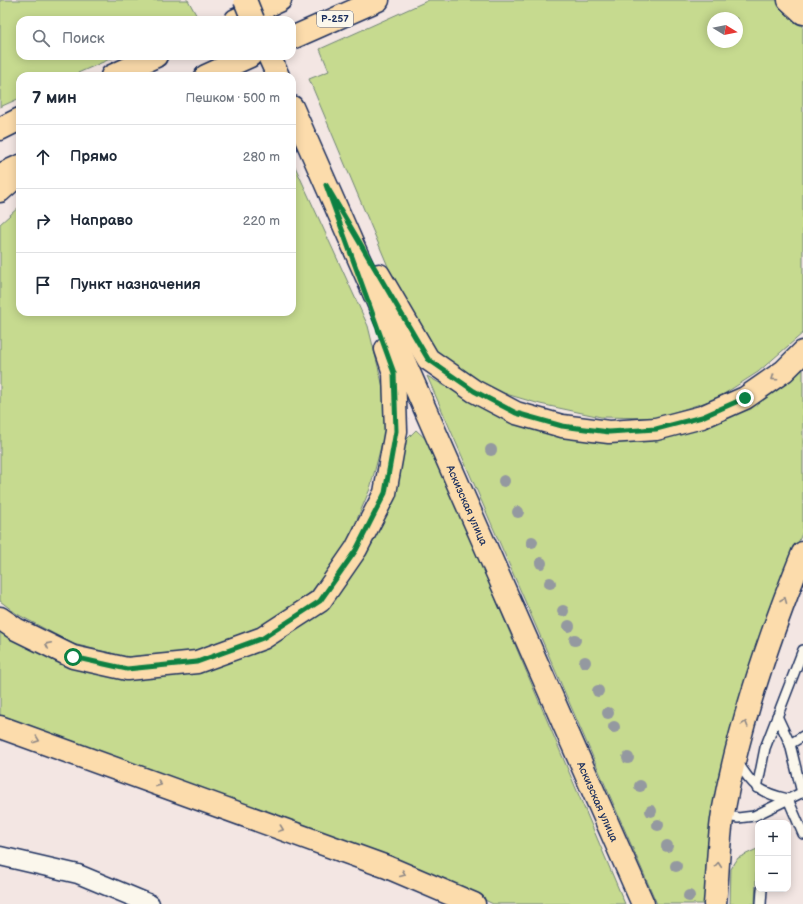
<!DOCTYPE html>
<html lang="ru">
<head>
<meta charset="utf-8">
<style>
	body { margin:0; font-family:"Balsamiq Sans",sans-serif; background:#f2f2f3; color:#1f2937 }
	.controls { position:absolute; right:12px; bottom:12px; display:grid; overflow:hidden; border-radius:8px; box-shadow:0 2px 10px #0003 }
	.controls button { width:36px; height:36px; display:grid; place-items:center; padding:0; border:0; border-bottom:1px solid #e0e1e3; background:#fff; color:#1f2937; font:20px sans-serif }
	.compass { position:absolute; left:707px; top:12px; width:36px; height:36px; border-radius:50%; background:#fff; box-shadow:0 2px 10px #0003; rotate:100deg }
	.stop { position:absolute; width:12px; height:12px; margin:-9px; border:3px solid #0b8043; border-radius:50%; background:#fff }
	.stop.end { background:#0b8043; border-color:#fff; box-shadow:0 1px 4px #0008 }
	.list { margin:0; padding:0; list-style:none }
	h2 { display:flex; justify-content:space-between; align-items:center; height:52px; margin:0; padding:0 16px; font-size:17px }
	h2 small { font-size:13px; font-weight:400; color:#747a83 }
	.list li { display:grid; grid-template-columns:26px 1fr auto; gap:12px; align-items:center; box-sizing:border-box; height:64px; padding:0 16px; border-top:1px solid #e0e1e3 }
	.list b { display:block; font-size:15px; white-space:nowrap }
	.list em { font-size:13px; font-style:normal; color:#747a83 }
	.icon { flex:none; width:22px; height:22px; fill:none; stroke:currentColor; stroke-width:2; stroke-linecap:round; stroke-linejoin:round }
	.map { position:relative; flex:none; width:803px; height:904px; overflow:hidden }
	.search { position:absolute; background:#fff; box-shadow:0 2px 10px #0003; left:16px; top:16px; width:280px; height:44px; display:flex; align-items:center; gap:10px; box-sizing:border-box; padding:0 14px; border-radius:12px; color:#747a83; font-size:15px }
	.panel { position:absolute; background:#fff; box-shadow:0 2px 10px #0003; left:16px; top:72px; width:280px; height:244px; border-radius:12px }
	.map>svg:first-child { display:block }
	.green { fill:#c6da8f; stroke:#708476; fill-rule:evenodd }
	.lines { fill:none; stroke-linecap:round; stroke-linejoin:round }
	.lane-casing { stroke:#1b2f5e; stroke-width:12 }
	.street-casing { stroke:#1b2f5e; stroke-width:21 }
	.primary-casing { stroke:#1b2f5e; stroke-width:25 }
	.highway-casing { stroke:#1b2f5e; stroke-width:25 }
	.lane { stroke:#fbf7ec; stroke-width:9 }
	.street { stroke:#fbf7ec; stroke-width:18 }
	.primary { stroke:#fcdcac; stroke-width:22 }
	.highway { stroke:#fcdcac; stroke-width:22 }
	.primary-bridge-casing { stroke:#1b2f5e; stroke-width:25; stroke-linecap:butt }
	.primary-bridge { stroke:#fcdcac; stroke-width:22 }
	.tree { fill:#9499a0 }
	.oneway { stroke:#8c8685 }
	.route { stroke:#0b8043; stroke-width:5 }
	.labels { text-anchor:middle; dominant-baseline:central; stroke-width:3.5; stroke-linejoin:round; paint-order:stroke }
	.shield { fill:#fbf7ec; stroke:#5e6b89; stroke-width:1 }
	.shield-label { font-size:10px; font-weight:bold; fill:#1b2f5e }
	.street-label { font-size:11px; fill:#1b2f5e; stroke:#fbf7ec }
</style>
</head>
<body>
<div class="map">
<svg width="803" height="904" viewBox="0 0 803 904">
	<rect width="100%" height="100%" fill="#f3e6e3"/>
	<filter id="ink" filterUnits="userSpaceOnUse"><feTurbulence type="fractalNoise" baseFrequency=".025" numOctaves="2"/><feDisplacementMap in="SourceGraphic" scale="8" xChannelSelector="R" yChannelSelector="G"/><feConvolveMatrix kernelMatrix="1 2 1 2 8 2 1 2 1" color-interpolation-filters="sRGB"/></filter>
	<g filter="url(#ink)">
		<g class="green">
			<path d="M0,0h188l11,20h-179v36h97l-46,20h-51v22l-20,9z"/>
			<path d="M429,0h353l21,23v310l-45,39 -42,27 -60,19 -55,-1 -61,-13 -61,-18 -49,-36 -27,-48 -94,-223 20,-8 -9,-22zM713,18h24v24h-24z"/>
			<path d="M292,160l76,166 15,61 2,44 -15,58 -25,58 -34,45 -53,38 -65,21 -66,6 -54,-13 -56,-30 -17,-13v-377l20,-18v106h272z"/>
			<path d="M803,361v170l-35,86 -46,146 -16,100v41h-49l-230,-528 75,42 154,22 66,-19 47,-31z"/>
			<path d="M416,430l13,12 196,462h-132l-42,-21 -451,-164v-90l129,48 197,-67 37,-51 29,-60 14,-59z"/>
			<path d="M757,849l-2,55h-25l1,-35 7,-11z"/>
		</g>
		<g class="lines">
			<defs>
				<g id="lane">
					<path d="M777,716l13,28 12,49"/>
					<path d="M790,744l13,-8"/>
					<path d="M737,761c15,25 23,32 51,38"/>
					<path d="M757,788l8,-40 38,-98"/>
					<path d="M788,799l15,35"/>
					<path d="M723,815l15,3 16,-2 49,-24"/>
					<path d="M761,904l1,-15"/>
				</g>
				<path id="street" d="M0,856l78,18 72,30"/>
				<g id="primary">
					<path d="M789,0l14,13"/>
					<path d="M269,56l9,20"/>
					<path id="s1" d="M292,107l351,797"/>
					<path d="M0,191l20,-18"/>
					<path d="M379,275l49,84 46,32 42,22 46,13 47,6 47,-3 46,-12 43,-19 39,-27 19,-19"/>
					<path d="M0,618l16,11 57,28 54,12 70,-7 66,-24 57,-37 36,-52 29,-56 11,-62 -2,-58 -8,-24"/>
					<path d="M0,727l387,140 87,37"/>
					<path d="M715,904c3,-30 3,-61 8,-91 16,-89 46,-176 80,-260"/>
				</g>
				<g id="highway">
					<path d="M236,20l44,-20"/>
					<path d="M292,38l86,-38"/>
					<path d="M112,76l44,-20"/>
					<path d="M206,76l44,-20"/>
					<path d="M0,129l20,-10"/>
					<path d="M0,175l20,-9"/>
				</g>
			</defs>
			<use href="#lane" class="lane-casing"/>
			<use href="#street" class="street-casing"/>
			<use href="#primary" class="primary-casing"/>
			<use href="#highway" class="highway-casing"/>
			<use href="#lane" class="lane"/>
			<use href="#street" class="street"/>
			<use href="#primary" class="primary"/>
			<use href="#highway" class="highway"/>
			<defs>
				<path id="primary-bridge" d="M245,0l8,20"/>
			</defs>
			<use href="#primary-bridge" class="primary-bridge-casing"/>
			<use href="#primary-bridge" class="primary-bridge"/>
		</g>
		<g class="tree">
			<circle cx="491" cy="450" r="6"/>
			<circle cx="504" cy="481" r="6"/>
			<circle cx="518" cy="512" r="6"/>
			<circle cx="532" cy="542" r="6"/>
			<circle cx="541" cy="563" r="6"/>
			<circle cx="550" cy="583" r="6"/>
			<circle cx="563" cy="611" r="6"/>
			<circle cx="569" cy="626" r="6"/>
			<circle cx="575" cy="640" r="6"/>
			<circle cx="585" cy="662" r="6"/>
			<circle cx="598" cy="691" r="6"/>
			<circle cx="608" cy="713" r="6"/>
			<circle cx="614" cy="727" r="6"/>
			<circle cx="628" cy="758" r="6"/>
			<circle cx="640" cy="786" r="6"/>
			<circle cx="651" cy="811" r="6"/>
			<circle cx="658" cy="825" r="6"/>
			<circle cx="667" cy="846" r="6"/>
			<circle cx="676" cy="866" r="6"/>
			<circle cx="689" cy="896" r="6"/>
		</g>
		<defs><path id="oneway-chevron" d="M-2-3.5L2.5 0L-2 3.5" fill="none" stroke-width="1.6" stroke-linecap="round" stroke-linejoin="round"/></defs>
		<g class="oneway">
			<use href="#oneway-chevron" transform="translate(774 378) rotate(146)"/>
			<use href="#oneway-chevron" transform="translate(784 600) rotate(-68)"/>
			<use href="#oneway-chevron" transform="translate(48 645) rotate(-154)"/>
			<use href="#oneway-chevron" transform="translate(745 724) rotate(-73)"/>
			<use href="#oneway-chevron" transform="translate(37 740) rotate(20)"/>
			<use href="#oneway-chevron" transform="translate(159 784) rotate(20)"/>
			<use href="#oneway-chevron" transform="translate(281 829) rotate(20)"/>
			<use href="#oneway-chevron" transform="translate(718 865) rotate(-85)"/>
			<use href="#oneway-chevron" transform="translate(403 874) rotate(23)"/>
		</g>
	</g>
	<g class="lines" filter="url(#ink)">
		<path class="route" d="M73,657l54,12 70,-7 66,-24 57,-37 36,-51 29,-57 11,-62 -2,-58 -68,-188 102,174 46,32 42,22 46,13 47,6 47,-3 46,-12 43,-19"/>
	</g>
	<g class="labels">
		<rect class="shield" x="317" y="11" width="36" height="16" rx="3"/>
		<g class="shield-label">
			<text x="335" y="19">Р-257</text>
		</g>
		<g class="street-label">
			<text stroke="none"><textPath href="#s1" startOffset="435">Аскизская улица</textPath></text>
			<text stroke="none"><textPath href="#s1" startOffset="759">Аскизская улица</textPath></text>
		</g>
	</g>
</svg>
<div class="controls">
<button>+</button>
<button>−</button>
</div>
<svg class="compass" viewBox="-18 -18 36 36"><path d="M0-13l5 13h-10z" fill="#e53935"/><path d="M0 13l5-13h-10z" fill="#747a83"/></svg>
<div class="stop" style="left:73px;top:657px"></div>
<div class="stop end" style="left:745px;top:398px"></div>
<div class="search"><svg class="icon" aria-label="search" viewBox="0 0 24 24"><circle cx="10" cy="10" r="6"/><path d="M15 15l6 6"/></svg>Поиск</div>
<section class="panel">
<h2>7 мин<small>Пешком · 500 m</small></h2>
<ul class="list">
<li><svg class="icon" aria-label="ahead" viewBox="0 0 24 24"><path d="M12 20V5M6 11l6-6 6 6"/></svg><div><b>Прямо</b></div><em>280 m</em></li>
<li><svg class="icon" aria-label="right" viewBox="0 0 24 24"><path d="M7 20v-9h11M14 6l5 5-5 5"/></svg><div><b>Направо</b></div><em>220 m</em></li>
<li><svg class="icon" aria-label="arrive" viewBox="0 0 24 24"><path d="M6 21V4h12l-3 4 3 4H6"/></svg><div><b>Пункт назначения</b></div></li>
</ul>
</section>
</div>
</body>
</html>
